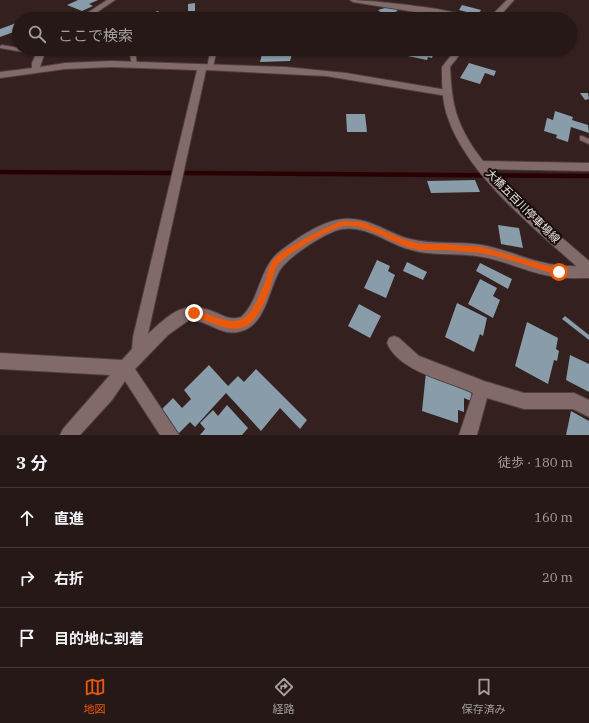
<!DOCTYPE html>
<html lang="ja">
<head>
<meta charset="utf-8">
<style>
	body { margin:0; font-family:"IBM Plex Serif","Noto Sans JP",serif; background:#322524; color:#f1f3f6 }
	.stop { position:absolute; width:12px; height:12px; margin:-9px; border:3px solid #ea580c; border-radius:50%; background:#fff }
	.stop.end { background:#ea580c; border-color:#fff; box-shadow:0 1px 4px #0008 }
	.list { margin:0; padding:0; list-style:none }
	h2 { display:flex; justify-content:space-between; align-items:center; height:52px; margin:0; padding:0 16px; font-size:17px }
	h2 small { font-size:13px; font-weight:400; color:#a4a0a1 }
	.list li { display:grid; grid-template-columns:26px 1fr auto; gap:12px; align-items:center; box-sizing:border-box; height:60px; padding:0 16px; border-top:1px solid #423736 }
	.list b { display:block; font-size:15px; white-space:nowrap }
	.list em { font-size:13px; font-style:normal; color:#a4a0a1 }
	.icon { flex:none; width:22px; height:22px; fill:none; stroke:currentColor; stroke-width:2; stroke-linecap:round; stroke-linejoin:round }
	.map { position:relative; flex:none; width:589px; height:435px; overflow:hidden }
	.search { position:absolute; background:#261817; box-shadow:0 1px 3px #0004; left:12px; right:12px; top:12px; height:44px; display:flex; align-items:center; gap:10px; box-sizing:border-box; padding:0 14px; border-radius:22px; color:#a4a0a1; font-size:15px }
	.sheet { height:232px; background:#261817 }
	nav { display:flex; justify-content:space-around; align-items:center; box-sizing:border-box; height:56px; border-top:1px solid #423736; background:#261817; font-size:11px; color:#a4a0a1 }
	nav a { display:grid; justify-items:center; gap:2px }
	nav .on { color:#ea580c }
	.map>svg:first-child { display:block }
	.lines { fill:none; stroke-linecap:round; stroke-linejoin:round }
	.stream { stroke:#280002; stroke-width:4.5 }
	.building { fill:#889ca9 }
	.lane-casing { stroke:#4e3e3e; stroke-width:2 }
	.street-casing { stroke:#4e3e3e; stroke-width:2 }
	.secondary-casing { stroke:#4e3e3e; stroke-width:2 }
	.lane { fill:#826a69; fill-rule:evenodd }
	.street { fill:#826a69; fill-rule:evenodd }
	.secondary { fill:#826a69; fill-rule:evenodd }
	.route { fill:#ea580c }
	.labels { text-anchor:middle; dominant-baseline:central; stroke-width:4; stroke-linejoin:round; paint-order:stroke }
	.street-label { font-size:11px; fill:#f2e5e4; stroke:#150c0c }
</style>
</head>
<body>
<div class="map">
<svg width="589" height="435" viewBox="0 0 589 435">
	<rect width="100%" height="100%" fill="#33201f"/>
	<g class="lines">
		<g class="stream">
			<path d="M0,172l171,1"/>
			<path d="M186,173l403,3"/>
		</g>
	</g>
	<g class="building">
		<path d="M78,0h20l-9,4 4,2 -11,5 -15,-6z"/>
		<path d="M195,3v8h-7v-7z"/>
		<path d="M462,5l19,5 -3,5 -19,-5z"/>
		<path d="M392,6l6,5 -14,4 -6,-5z"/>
		<path d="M158,11l7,6 -7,2h-22z"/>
		<path d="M19,22v8l-19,7v-8z"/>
		<path d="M400,49h16l14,3v2l3,1 -1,3 -4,-1 -1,3 -29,-6z"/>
		<path d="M274,53l18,1 -2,7 -30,1 2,-8 11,1z"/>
		<path d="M469,63l27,8 -2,5 -9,-3 -5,11 -20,-6z"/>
		<path d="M580,93h8l1,6 -4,1z"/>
		<path d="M555,111l18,6 -1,3 16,5 1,8 -18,-6 -3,15 -12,-4 1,-3 -13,-4 3,-13 6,2z"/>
		<path d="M346,114h19l2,18h-20z"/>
		<path d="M475,180l5,12 -49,1 -4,-12z"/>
		<path d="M498,225l21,3 4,20 -22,-4z"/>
		<path d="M377,260l13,6 -2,5 7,4 -9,23 -22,-10z"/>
		<path d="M407,262l20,10 -4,8 -20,-9z"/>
		<path d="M480,263l32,16 -4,10 -32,-18z"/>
		<path d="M480,279l17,9 -4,8 7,4 -7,18 -25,-14z"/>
		<path d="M457,303l30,15 -4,18 -3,-2 -6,18 -29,-15z"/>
		<path d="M359,304l22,12 -11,22 -22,-12z"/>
		<path d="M565,316l24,19v5l-27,-21z"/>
		<path d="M527,322l31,16 -2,11 3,2 -2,10 -3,-1 -6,24 -33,-18z"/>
		<path d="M570,355l19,9v28l-23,-12z"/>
		<path d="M209,365l19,21 10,-10 6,6 12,-13 51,51 -7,9 -20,-21 -19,23 -35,-38 -31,34 -5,-5 -13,13 -18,-23 14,-14 9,10 9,-9 -7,-9z"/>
		<path d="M426,372l46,15 -1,14 -7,-3v14l-6,-2v13l-36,-12z"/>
		<path d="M227,405l21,23 -6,7h-42l5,-6 -5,-6 13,-13 5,6z"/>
		<path d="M571,411l18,10v14h-23z"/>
	</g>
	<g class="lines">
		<defs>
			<g id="lane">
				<path d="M2,45l17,3v1h7l16,6 -3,2 -16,-5 -23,-4v-2z"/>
				<path d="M129,49h6l2,17 -5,-1z"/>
				<path d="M211,49h6l-4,18 -3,2 -3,-2z"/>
				<path d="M580,136h2l7,3v5l-9,-4z"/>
			</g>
			<g id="street">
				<path d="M107,0h8l-28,19h-9z"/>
				<path d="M350,0c18,0 111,9 123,19h-14l-106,-17z"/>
				<path d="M38,49h8l-6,18 25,-4 46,-2 175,6 60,6 101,17 5,3 -5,3 -121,-20 -120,-6 -58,264c24,-22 37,-35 69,-21 8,4 15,7 24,4 19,-17 18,-49 38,-65 17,-13 42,-31 64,-33 25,-3 44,14 67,20 23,6 48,2 72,6 23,4 45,15 68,19 13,3 26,2 39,2v12c-13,0 -26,1 -39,-2 -23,-4 -44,-15 -67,-19 -25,-5 -51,0 -75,-8 -21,-6 -42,-24 -66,-20 -16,3 -53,27 -62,41 -12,20 -14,57 -42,62 -17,4 -32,-13 -49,-12l-21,15 -33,34 44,66h-19l-35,-54 -13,19 -32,35h-20l3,-6 47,-54 -110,-6v-16l122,7 10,-11 1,-12 64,-267 -86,-3 -46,2 -65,9v-6l32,-4v-5z"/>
				<path d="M482,161l107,2v8l-107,-2 -5,-4z"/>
				<path d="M394,336l5,2 20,18 65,25 40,12h50l15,7v17l-16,-8h-49l-37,-11 -10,37h-18l14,-42c-27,-13 -74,-21 -86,-50l2,-5z"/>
			</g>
			<g id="secondary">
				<path d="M507,0h7l-17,19h-9z"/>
				<path d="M456,49h8l-14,18c1,17 2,35 8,51 19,54 89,106 131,143v14l-5,-2c-45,-41 -116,-96 -136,-155 -6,-16 -6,-34 -6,-51z"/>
			</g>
		</defs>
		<use href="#lane" class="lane-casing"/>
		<use href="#street" class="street-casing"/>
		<use href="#secondary" class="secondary-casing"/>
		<use href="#lane" class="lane"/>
		<use href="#street" class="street"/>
		<use href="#secondary" class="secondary"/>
	</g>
	<path class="route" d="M343,221l19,1 46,19 14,3h20l40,3 77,22 4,3 -4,3c-23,-6 -56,-19 -79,-22 -13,-1 -26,-3 -39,-3 -13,0 -24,1 -36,-4 -20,-7 -44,-25 -66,-19 -12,4 -52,27 -60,36 -5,6 -7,19 -9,26 -20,52 -34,44 -79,26l-1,-2 4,-4c44,17 52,22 71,-27 2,-6 4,-17 9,-23 9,-10 55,-34 69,-38z"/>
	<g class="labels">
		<g class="street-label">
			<text transform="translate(523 206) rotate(45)">大橋五百川停車場線</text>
		</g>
	</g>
</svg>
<div class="stop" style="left:559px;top:272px"></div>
<div class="stop end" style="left:194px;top:313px"></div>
<div class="search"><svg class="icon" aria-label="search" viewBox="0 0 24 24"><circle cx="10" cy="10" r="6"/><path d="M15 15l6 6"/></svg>ここで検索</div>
</div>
<section class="sheet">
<h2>3 分<small>徒歩 · 180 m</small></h2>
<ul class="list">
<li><svg class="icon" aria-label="ahead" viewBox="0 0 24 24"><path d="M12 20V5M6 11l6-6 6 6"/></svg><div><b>直進</b></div><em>160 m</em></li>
<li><svg class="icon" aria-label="right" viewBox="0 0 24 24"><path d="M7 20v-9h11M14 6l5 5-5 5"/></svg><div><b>右折</b></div><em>20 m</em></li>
<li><svg class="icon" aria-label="arrive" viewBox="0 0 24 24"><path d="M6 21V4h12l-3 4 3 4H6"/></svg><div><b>目的地に到着</b></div></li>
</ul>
</section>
<nav>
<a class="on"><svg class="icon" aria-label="map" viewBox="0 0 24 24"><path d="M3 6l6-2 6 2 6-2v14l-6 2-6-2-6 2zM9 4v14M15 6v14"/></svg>地図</a>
<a><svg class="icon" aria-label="directions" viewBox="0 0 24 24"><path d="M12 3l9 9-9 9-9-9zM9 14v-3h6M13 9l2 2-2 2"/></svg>経路</a>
<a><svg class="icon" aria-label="saved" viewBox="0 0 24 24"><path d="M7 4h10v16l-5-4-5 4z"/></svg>保存済み</a>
</nav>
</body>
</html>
